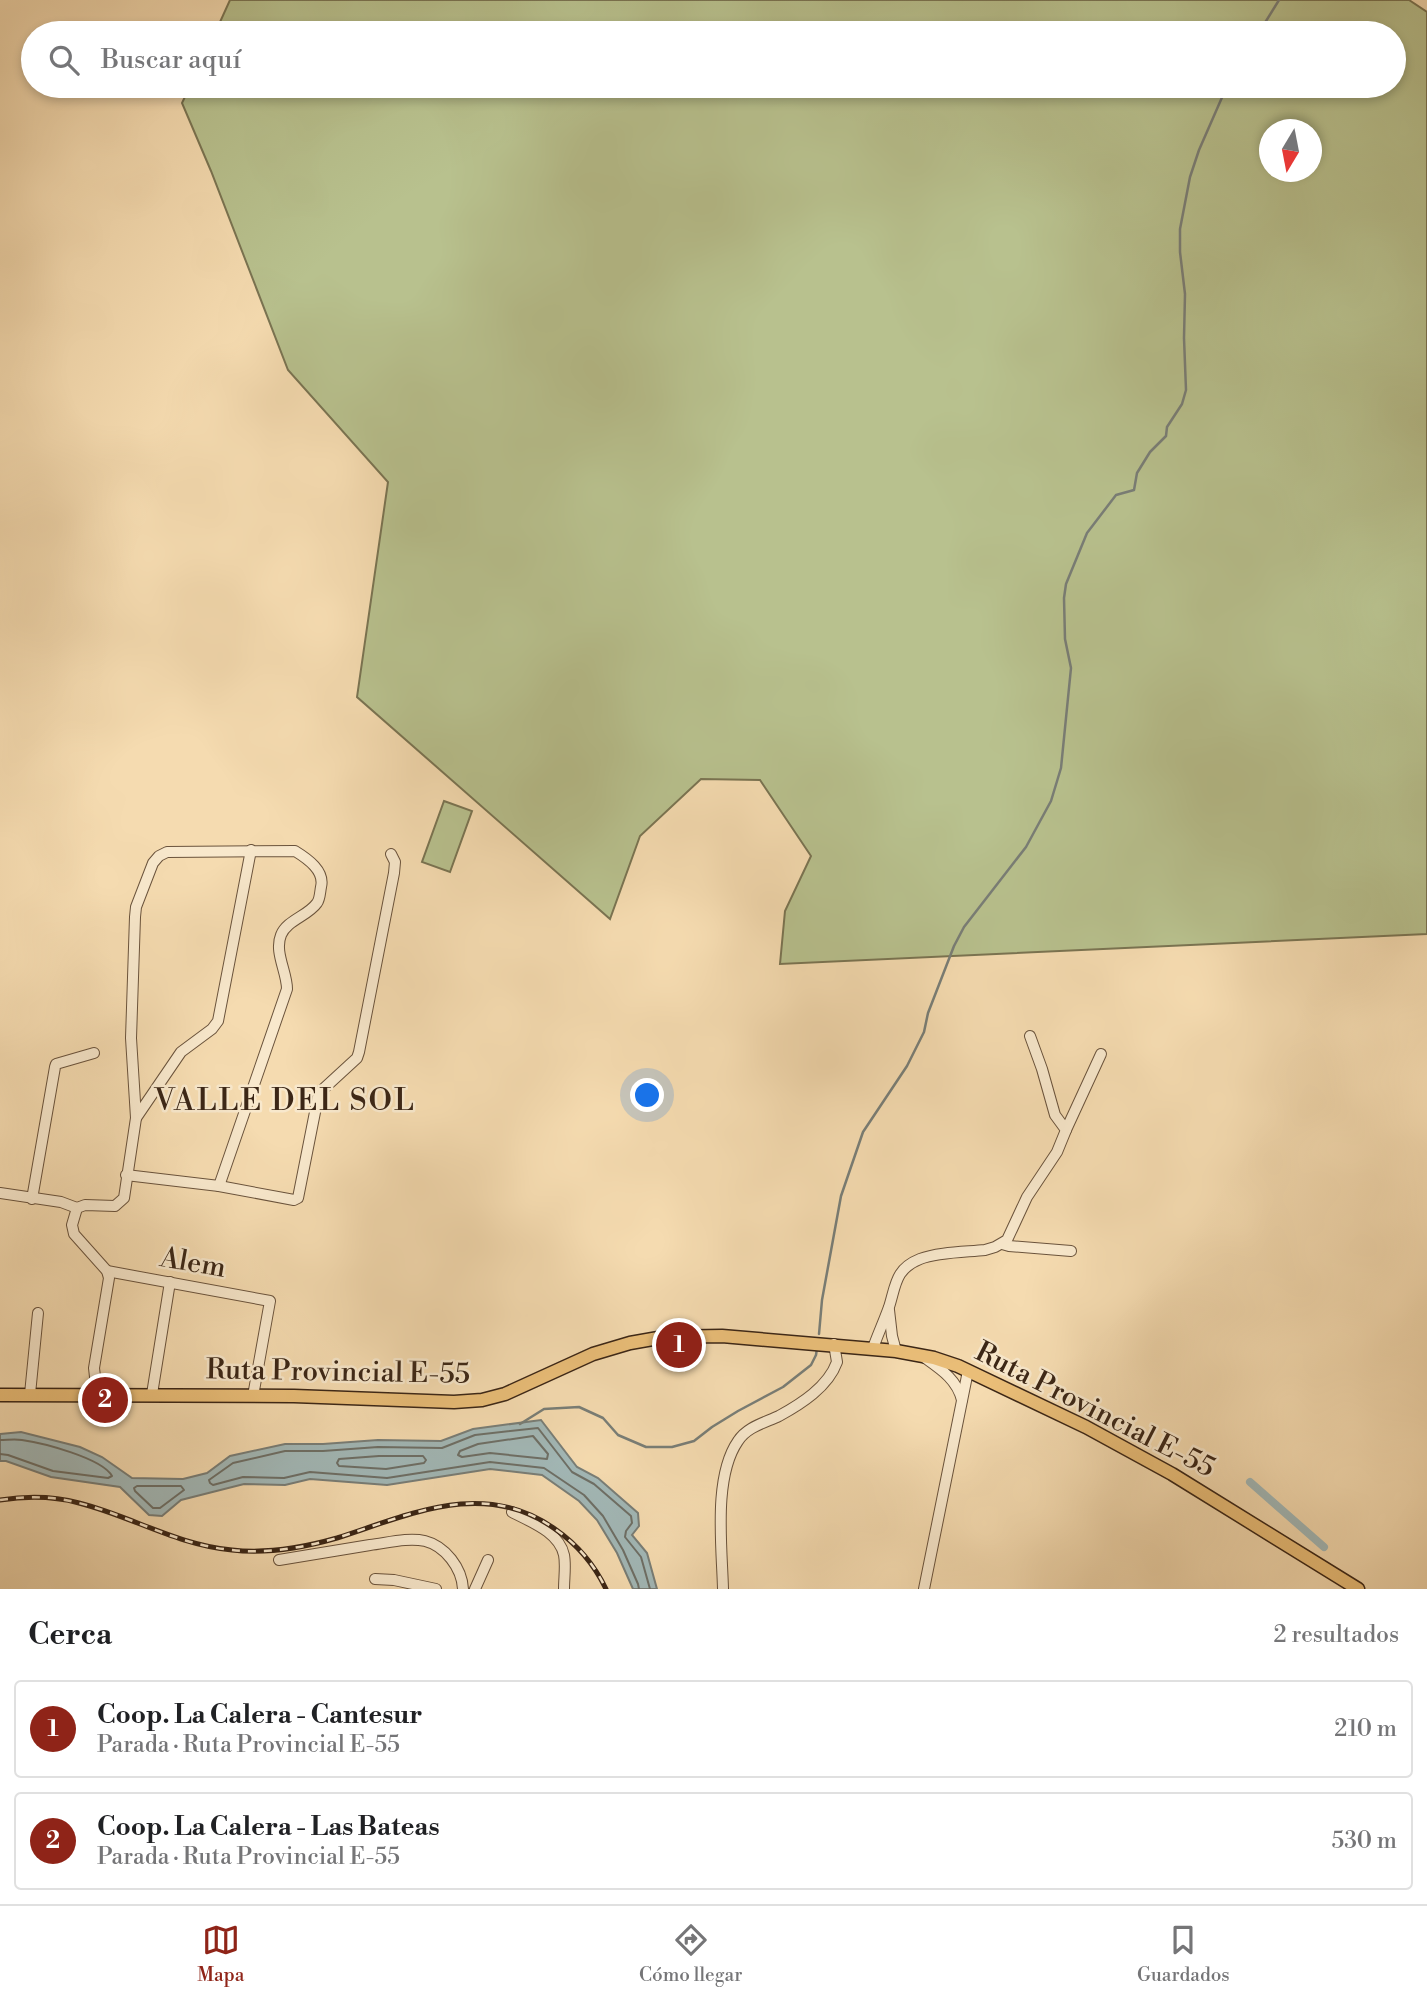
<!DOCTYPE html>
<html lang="es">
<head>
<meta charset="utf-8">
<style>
	body { margin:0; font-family:"Libre Bodoni",serif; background:#f2f2f2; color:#202124 }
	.compass { position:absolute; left:1259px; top:119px; width:63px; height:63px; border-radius:50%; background:#fff; box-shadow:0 4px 10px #0003; rotate:190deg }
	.you { position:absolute; left:648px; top:1096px; width:24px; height:24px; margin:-18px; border:5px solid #fff; border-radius:50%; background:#1a73e8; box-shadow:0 0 0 10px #1a73e833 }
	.badge { display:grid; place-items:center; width:46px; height:46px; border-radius:50%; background:#8f2418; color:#fff; font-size:23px; font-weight:700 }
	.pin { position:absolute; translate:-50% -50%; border:4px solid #fff; box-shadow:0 2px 7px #0006 }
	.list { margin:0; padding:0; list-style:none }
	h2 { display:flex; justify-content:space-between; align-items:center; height:91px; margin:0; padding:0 28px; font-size:30px }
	h2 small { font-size:23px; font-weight:400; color:#757577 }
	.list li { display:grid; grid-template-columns:46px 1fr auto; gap:21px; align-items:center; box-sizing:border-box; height:98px; margin:0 14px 14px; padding:0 14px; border:2px solid #e0e0e0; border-radius:7px }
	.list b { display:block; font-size:26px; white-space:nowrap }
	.list p { margin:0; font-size:23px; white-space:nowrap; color:#757577 }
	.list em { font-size:23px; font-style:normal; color:#757577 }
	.icon { flex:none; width:38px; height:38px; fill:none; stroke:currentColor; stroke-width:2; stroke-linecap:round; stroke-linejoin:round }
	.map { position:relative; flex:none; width:1427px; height:1589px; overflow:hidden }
	.search { position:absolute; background:#fff; box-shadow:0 4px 10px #0003; left:21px; right:21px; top:21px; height:77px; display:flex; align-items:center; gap:18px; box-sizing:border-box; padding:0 24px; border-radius:38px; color:#757577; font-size:26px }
	.sheet { height:315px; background:#fff }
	nav { display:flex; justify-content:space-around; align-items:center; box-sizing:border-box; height:98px; border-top:2px solid #e0e0e0; background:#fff; font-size:19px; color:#757577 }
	nav a { display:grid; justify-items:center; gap:4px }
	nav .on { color:#8f2418 }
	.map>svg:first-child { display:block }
	.green { fill:#b8c18e; stroke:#7a7452; stroke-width:2; fill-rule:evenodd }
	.water { fill:#a2b8b7; stroke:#797e77; stroke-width:2 }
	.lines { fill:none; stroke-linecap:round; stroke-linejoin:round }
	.shore { stroke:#6e6f66; stroke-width:2 }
	.stream { stroke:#797e77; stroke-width:2.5 }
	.canal { stroke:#a2b8b7; stroke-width:8 }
	.minor-casing { stroke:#6a533c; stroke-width:12 }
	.major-casing { stroke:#3b2616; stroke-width:15 }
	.minor { stroke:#f8e8cc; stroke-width:10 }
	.major { stroke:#eabe78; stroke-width:12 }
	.rail-casing { stroke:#3b2616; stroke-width:5 }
	.rail { stroke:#f8e8cc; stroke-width:2.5; stroke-dasharray:8; stroke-linecap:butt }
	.labels { text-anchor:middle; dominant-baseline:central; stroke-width:5; stroke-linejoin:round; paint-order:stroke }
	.street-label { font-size:28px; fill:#3b2616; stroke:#f8e8cc }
	.neighbourhood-label { font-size:30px; letter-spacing:2px; fill:#3b2616; stroke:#f8e8cc }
</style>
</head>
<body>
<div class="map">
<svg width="1427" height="1589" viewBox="0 0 1427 1589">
	<rect width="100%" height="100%" fill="#f5dbb0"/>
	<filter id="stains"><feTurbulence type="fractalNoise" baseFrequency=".00286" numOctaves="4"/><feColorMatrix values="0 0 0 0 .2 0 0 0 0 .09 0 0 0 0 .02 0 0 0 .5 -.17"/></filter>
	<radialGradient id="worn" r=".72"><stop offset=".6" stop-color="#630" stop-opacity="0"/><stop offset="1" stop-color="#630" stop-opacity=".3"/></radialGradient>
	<g class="green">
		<path d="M230,0h1179l18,12v922l-647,30 5,-53 26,-55 -51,-76 -59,-1 -61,57 -30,83 -253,-222 31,-215 -100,-112 -77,-199 -29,-68 8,-17h1204v-53h-1179zM1270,130h42v42h-42z"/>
		<path d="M444,801l28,10 -22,61 -28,-10z"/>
	</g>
	<path class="water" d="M541,1420l36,47 21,11 40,35 1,13 -7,9 15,18 10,36h-24l-16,-36 -20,-33 -18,-19 -37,-26 -52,-6 -103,16 -77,-6 -25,6 -41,-1 -63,16 -19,16 -13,-1 -29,-28 -69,-10 -45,-16h-6v-27l21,-2 59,15 22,10 30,21 51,1 24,-6 23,-17 55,-12h38l55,-4 63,1 32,-12z"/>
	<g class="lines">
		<g class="shore">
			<path d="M533,1436l15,18 -1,5 -57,-6 -28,4 -4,-2 2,-4 18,-7z"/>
			<path d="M0,1440c7,0 15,-1 22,0 21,3 80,18 90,36l-4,2 -55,-7 -45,-16 -8,-1"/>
			<path d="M379,1456h44l3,4 -2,3 -38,6 -47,-3 -2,-3 2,-4z"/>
			<path d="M137,1486h44l3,4 -24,18h-7l-18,-17 -1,-3z"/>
			<path d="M639,1589l-1,-5 -15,-34 -20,-34 -19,-21 -40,-27 -54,-6 -103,16 -77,-6 -26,6 -41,-1 -30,8 -3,-2 -1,-3 24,-17 52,-12h38l55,-4 64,1 33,-13 63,-7 34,44 22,12 37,32 1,7 -6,8 -1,6 16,20 9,32"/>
		</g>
		<g class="stream">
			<path d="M1257,33l6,-7 16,-26"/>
			<path d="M819,1334l3,-34 19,-104 22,-64 44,-66 17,-34 4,-19 26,-67 10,-19 62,-80 25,-46 10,-33 10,-100 -6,-29 -1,-41 2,-14 21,-51 29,-38 18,-5 3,-17 13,-21 16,-16 1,-9 15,-23 4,-14 -2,-52 1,-44 -5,-42v-23l10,-52 9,-27 28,-64"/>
			<path d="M520,1424l24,-15 35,-2 24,11 15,17 28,12h26l22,-6 18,-14 26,-16 45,-24 28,-22 5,-10 1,-7"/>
		</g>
		<path class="canal" d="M1250,1482l74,65"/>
		<defs>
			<g id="minor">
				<path d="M136,1118l45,-66 31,-23 6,-8 33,-171"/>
				<path d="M1066,1130l35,-76"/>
				<path d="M126,1175l93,11 75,14 4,-2 20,-101 2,-5 37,-34 2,-6 35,-179 1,-11 -4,-8"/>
				<path d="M0,1193l61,9 16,6"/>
				<path d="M32,1199l23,-132 1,-3 38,-11"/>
				<path d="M1002,1244l7,2 62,5"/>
				<path d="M107,1271l163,30 -17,95"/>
				<path d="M889,1310l3,26 4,15"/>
				<path d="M873,1348c5,-14 11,-27 16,-41 7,-22 6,-38 31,-48 18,-7 46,-7 65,-9l10,-3 12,-7 20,-43 30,-45 9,-22 -11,-15 -13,-46 -12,-33"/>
				<path d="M925,1358c17,12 32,22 37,42"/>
				<path d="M30,1394l8,-81"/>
				<path d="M97,1394l-3,-26 15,-90 -2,-7 -33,-37 -2,-9 5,-17 8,-3 30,1 9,-8 12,-80 -5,-80 4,-121 1,-10 17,-44 6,-7 8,-4 128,-1c13,8 30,20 26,36 -1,5 -1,12 -4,16 -9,13 -30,17 -36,32 -7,17 6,37 6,54l-68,197"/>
				<path d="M152,1394l18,-112"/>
				<path d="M512,1512c19,10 47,20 52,43 2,10 0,23 0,34"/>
				<path d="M279,1560c30,-5 61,-10 91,-15 17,-2 38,-8 55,-4 20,5 37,27 38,48"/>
				<path d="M375,1579l19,1 42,9"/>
				<path d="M475,1589l13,-29"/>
				<path d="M723,1589c-1,-42 -10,-112 15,-148 9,-14 26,-18 41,-25 22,-12 49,-29 58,-54l-3,-18"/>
				<path d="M924,1589l44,-218"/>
			</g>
			<path id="major" d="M0,1395l294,1 160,6 28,-2 23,-6 88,-40 37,-11 34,-6 58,-1 174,15 38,7 24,8 128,61 86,47 186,115"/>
		</defs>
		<use href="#minor" class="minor-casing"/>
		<use href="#major" class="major-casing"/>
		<use href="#minor" class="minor"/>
		<use href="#major" class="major"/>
		<defs>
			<path id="rail" d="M0,1500c27,-4 53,-4 79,3 52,13 98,42 153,47 35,4 70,-2 105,-12 72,-23 147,-60 218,-9 23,16 39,35 51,60"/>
		</defs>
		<use href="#rail" class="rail-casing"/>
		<use href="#rail" class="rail"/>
	</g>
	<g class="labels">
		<g class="street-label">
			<text transform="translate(193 1263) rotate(10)">Alem</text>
			<text transform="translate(338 1372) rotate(1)">Ruta Provincial E-55</text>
			<text transform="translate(1095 1410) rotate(27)">Ruta Provincial E-55</text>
		</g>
		<g class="neighbourhood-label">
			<text x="285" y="1101">VALLE DEL SOL</text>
		</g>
	</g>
	<rect width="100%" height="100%" filter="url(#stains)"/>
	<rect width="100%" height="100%" fill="url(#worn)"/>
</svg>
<svg class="compass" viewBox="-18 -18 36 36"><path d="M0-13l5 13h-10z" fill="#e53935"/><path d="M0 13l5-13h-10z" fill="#757577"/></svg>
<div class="you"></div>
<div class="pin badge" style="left:679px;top:1345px">1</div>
<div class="pin badge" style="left:105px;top:1400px">2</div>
<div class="search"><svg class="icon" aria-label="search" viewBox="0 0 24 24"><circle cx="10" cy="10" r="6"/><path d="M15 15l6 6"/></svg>Buscar aquí</div>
</div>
<section class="sheet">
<h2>Cerca<small>2 resultados</small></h2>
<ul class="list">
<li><span class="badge">1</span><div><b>Coop. La Calera - Cantesur</b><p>Parada · Ruta Provincial E-55</p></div><em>210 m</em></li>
<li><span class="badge">2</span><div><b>Coop. La Calera - Las Bateas</b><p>Parada · Ruta Provincial E-55</p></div><em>530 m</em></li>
</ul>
</section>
<nav>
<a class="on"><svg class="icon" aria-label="map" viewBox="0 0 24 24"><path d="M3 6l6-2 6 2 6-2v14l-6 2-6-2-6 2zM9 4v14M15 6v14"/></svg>Mapa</a>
<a><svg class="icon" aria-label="directions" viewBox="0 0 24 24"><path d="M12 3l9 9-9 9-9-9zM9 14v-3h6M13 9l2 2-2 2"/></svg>Cómo llegar</a>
<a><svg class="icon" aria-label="saved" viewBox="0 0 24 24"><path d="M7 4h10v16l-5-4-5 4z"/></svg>Guardados</a>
</nav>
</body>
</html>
